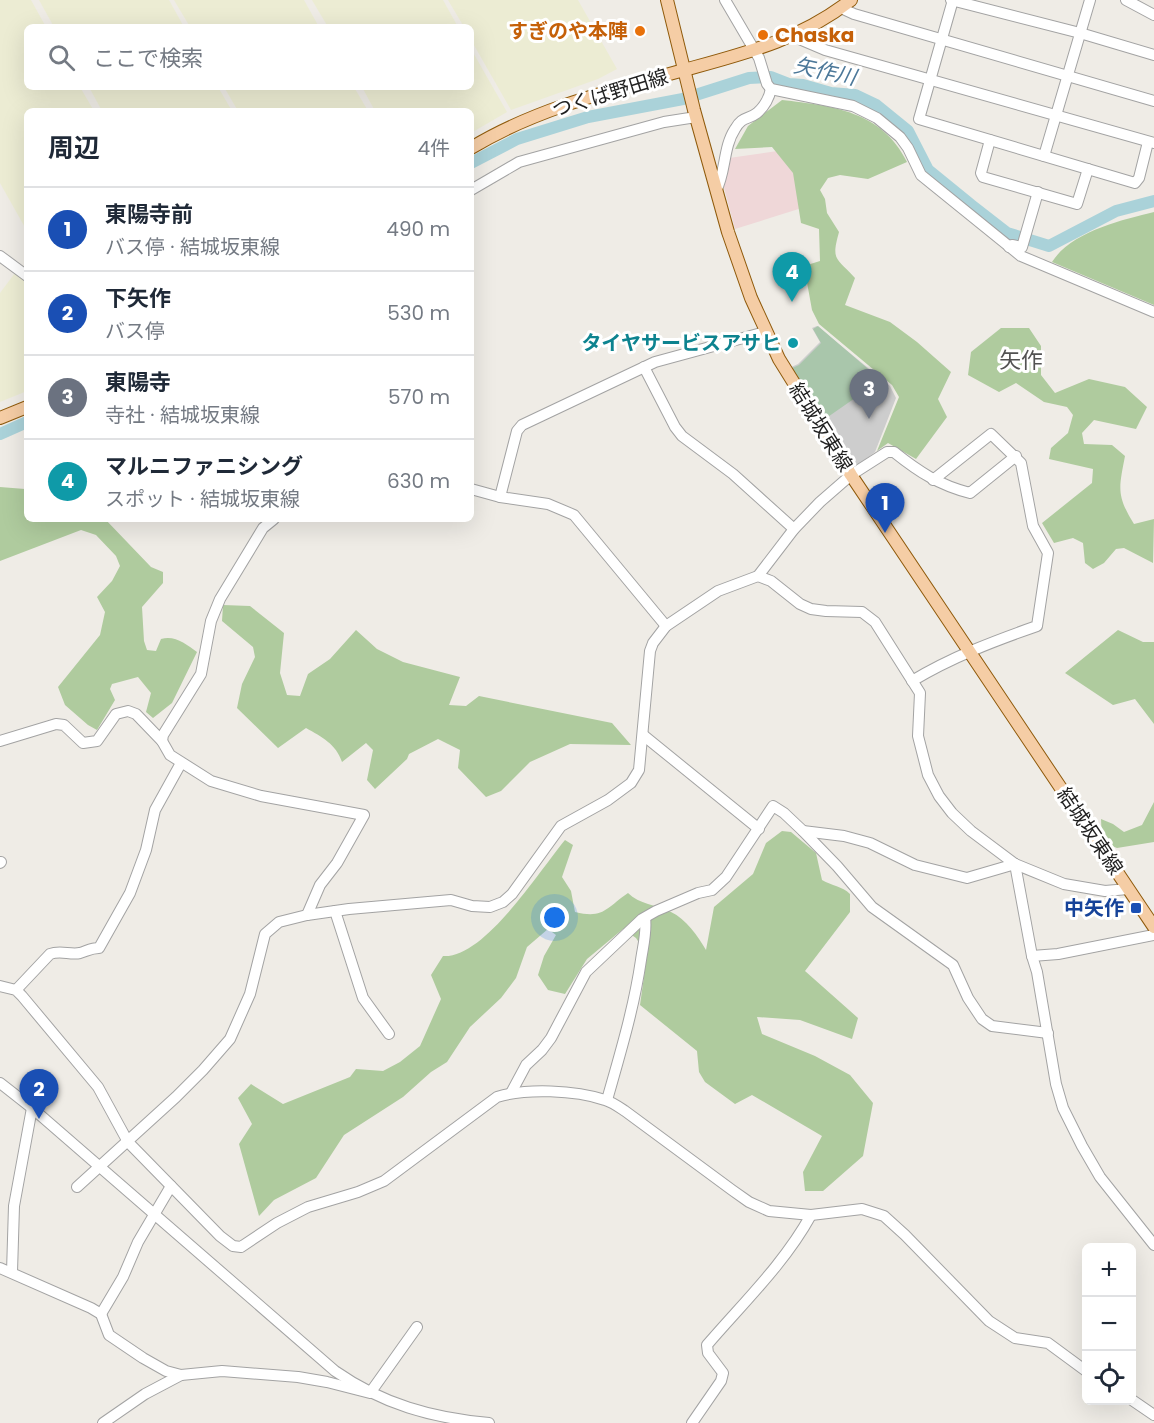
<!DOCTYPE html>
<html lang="ja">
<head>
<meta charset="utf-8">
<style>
	body { margin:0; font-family:Poppins,"Noto Sans JP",sans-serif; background:#f6f6f7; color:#1f2937 }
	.controls { position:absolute; right:18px; bottom:18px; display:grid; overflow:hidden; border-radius:9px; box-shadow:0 6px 24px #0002 }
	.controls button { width:54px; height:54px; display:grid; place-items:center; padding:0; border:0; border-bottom:2px solid #e0e1e3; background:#fff; color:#1f2937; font:30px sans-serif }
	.you { position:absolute; left:555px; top:918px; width:21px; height:21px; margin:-15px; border:4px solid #fff; border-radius:50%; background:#1a73e8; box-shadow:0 0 0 9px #1a73e833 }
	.badge { display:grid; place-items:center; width:39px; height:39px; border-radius:50%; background:#7c3aed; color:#fff; font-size:20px; font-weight:700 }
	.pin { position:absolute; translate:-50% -50px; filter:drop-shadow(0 2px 3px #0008) }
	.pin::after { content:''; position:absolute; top:32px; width:21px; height:18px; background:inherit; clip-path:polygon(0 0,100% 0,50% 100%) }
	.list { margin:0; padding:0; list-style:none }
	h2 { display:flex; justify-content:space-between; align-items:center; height:78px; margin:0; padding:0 24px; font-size:26px }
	h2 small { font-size:20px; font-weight:400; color:#747a83 }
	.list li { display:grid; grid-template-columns:39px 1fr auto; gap:18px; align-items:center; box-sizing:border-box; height:84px; padding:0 24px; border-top:2px solid #e0e1e3 }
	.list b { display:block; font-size:22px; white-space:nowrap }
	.list p { margin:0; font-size:20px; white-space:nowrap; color:#747a83 }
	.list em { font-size:20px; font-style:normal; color:#747a83 }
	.icon { flex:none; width:33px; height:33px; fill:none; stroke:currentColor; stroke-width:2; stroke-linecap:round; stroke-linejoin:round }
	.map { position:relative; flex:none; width:1154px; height:1423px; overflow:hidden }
	.search { position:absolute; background:#fff; box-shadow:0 6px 24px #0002; left:24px; top:24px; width:450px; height:66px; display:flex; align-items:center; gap:15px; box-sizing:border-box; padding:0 21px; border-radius:9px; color:#747a83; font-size:22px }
	.panel { position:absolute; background:#fff; box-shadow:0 6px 24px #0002; left:24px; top:108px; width:450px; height:414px; border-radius:9px }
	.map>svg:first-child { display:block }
	.commercial { fill:#efd7d8 }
	.religious { fill:#cdcdcd }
	.farmland { fill:#ececd3 }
	.forest { fill:#afcb9e }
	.cemetery { fill:#a9c6ab }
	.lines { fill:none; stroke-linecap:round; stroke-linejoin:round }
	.river { stroke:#aad2d9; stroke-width:12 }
	.minor-casing { stroke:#a3a3a3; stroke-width:12 }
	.major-casing { stroke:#8f5a0b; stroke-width:14 }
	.minor { stroke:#fff; stroke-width:10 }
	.major { stroke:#f5cda5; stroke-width:12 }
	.food-dot { fill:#e8710a; stroke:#fff; stroke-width:2 }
	.culture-dot { fill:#0f9aa8; stroke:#fff; stroke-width:2 }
	.transit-dot { fill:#1a4fb4; stroke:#fff; stroke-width:2 }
	.labels { text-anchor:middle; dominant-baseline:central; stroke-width:6; stroke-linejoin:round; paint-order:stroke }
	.food-label { font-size:20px; font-weight:bold; fill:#c56008; stroke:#fff; text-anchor:end }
	.street-label { font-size:20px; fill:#1f1f1f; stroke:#fff }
	.culture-label { font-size:20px; font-weight:bold; fill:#0d838f; stroke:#fff; text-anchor:end }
	.transit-label { font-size:20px; font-weight:bold; fill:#164399; stroke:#fff; text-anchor:end }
	.water-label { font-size:21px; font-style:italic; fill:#4c7899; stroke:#fff }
	.quarter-label { font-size:22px; fill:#525252; stroke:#fff }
</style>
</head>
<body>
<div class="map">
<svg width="1154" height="1423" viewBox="0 0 1154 1423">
	<rect width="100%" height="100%" fill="#efece6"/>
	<path class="commercial" d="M791,149l14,58 -70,22 -12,-45 6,-26z"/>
	<path class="religious" d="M817,326l73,60 6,12 -21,54 -22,17 -64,-101 9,-4 22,-22 -8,-14z"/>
	<g class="farmland">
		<path d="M0,0h31l15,27h-19v60h53l14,24h-67v120l-27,-48z"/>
		<path d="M39,0h130l15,27h-130z"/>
		<path d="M174,0h130l15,27h-129z"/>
		<path d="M312,0h131l15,27h-130z"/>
		<path d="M448,0h130l39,69 -19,10 -87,31 -40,-70v-13h-7z"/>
		<path d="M471,49l36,63 -36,21v-22h-96l-13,-24h109z"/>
		<path d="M89,87h129l14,24h-130z"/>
		<path d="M224,87h130l14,24h-130z"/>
		<path d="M15,273l12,9v109l-27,11v-109z"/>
	</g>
	<g class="forest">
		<path d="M782,100c51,6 100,11 125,62l-39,17 -28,-4 -12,3 -8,12 5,9 2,14 12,19c-8,29 -3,25 16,46l-10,27 45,17 27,20 34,30 -13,27 9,18 -31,42 -28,-16 -11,8 22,-54 -7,-12 -73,-61 -7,-14 -8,-44 16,-5 -1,-32 -18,-6 -8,-50 -21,-26 -37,2 13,-23z"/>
		<path d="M1154,212v93l-102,-43c19,-30 69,-42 102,-50z"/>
		<path d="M1001,328h28l12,18v29l14,18 34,-14 36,8 22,20 -11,22 -42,-9 -12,13 2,11 28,1 13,11c-6,32 -9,39 9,68l20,-5 -1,44 -29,-15 -8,1 -12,14 -11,6 -8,-6 -2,-20 -10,-5 -19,5 -12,-20 50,-40 1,-14 -44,-10 2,-11 17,-15 5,-18 -6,-8 -23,-5 -28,-19 -17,9 -31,-17 3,-23z"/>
		<path d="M0,487l25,2 2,2v28h78l46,48 12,5v11l-21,24 2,34 3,9 9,1 5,-12c14,-4 25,5 36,13l-25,51 -19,15 -7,-6 5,-19 -13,-16 -26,7 -2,5 5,11 -18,30 -9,-5 -23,-20 -7,-18 42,-52 5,-23 -8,-15 15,-16 8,-15 -4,-10 -20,-21 -15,-5 -81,31z"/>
		<path d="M223,605l27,1 34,27 -4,40 7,22 13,1 8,-22 22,-15 26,-29 21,19 26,13 57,15 -11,28 17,1 13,-10 133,27 19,22 -61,-1 -40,18 -29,29 -15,6 -28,-29 2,-18 -22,-11 -29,15 -2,5 -32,30 -8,-9 6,-30 -7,-7 -24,19c-6,-18 -20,-25 -36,-34l-28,20 -41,-40 5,-24 13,-27 -2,-10 -31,-26z"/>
		<path d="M1118,630l25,12h11v82l-19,-25 -22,6 -48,-32z"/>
		<path d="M1154,802v40l-37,6 -15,-6 -1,-23 12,5 11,8 18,-7z"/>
		<path d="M782,831l9,1 25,21 6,27c10,6 20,6 28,14v18l-45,59 53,47 -6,21 -52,-19 -43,-3 5,17 53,22 35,19 23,28 -10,53 -40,35h-18l-2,-19 19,-36 -70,-41 -17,9 -30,-22 -6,-10 -2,-21 -57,-46 7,-50 -11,-17 -13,-9 -36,30 -22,35 -17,-4 -10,-15 6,-19 12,-21 -8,-6 -21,18 -11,31 -15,20 -31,29 -23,35 -16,10 -28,25 -59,38 -28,43 -42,22 -15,16 -20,-72 13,-20 -14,-26 13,-14 32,20 67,-27 6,-8 27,2 17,-9 20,-16 21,-47 -10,-24 12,-19c41,3 97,-86 122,-116l8,5 -11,32 9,14 4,21c29,7 31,-4 53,-19 11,11 28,12 43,19 15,7 27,24 35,38l8,-43 39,-33 13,-31z"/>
	</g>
	<path class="cemetery" d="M818,326l63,54 -59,41 -32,-52 9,-4 22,-22 -8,-14z"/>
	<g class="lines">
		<g class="river">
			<path d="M471,163l46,-24 71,-22 95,-18 66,-21 22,-1 18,7 14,1 28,8 24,2 21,10 32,26 20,39 43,35 36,28 42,13 67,-35 38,-10"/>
			<path d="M0,434l27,-12"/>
		</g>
		<defs>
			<g id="minor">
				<path d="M725,0l34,58 8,26 4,5 82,17 24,12 23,19 8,11 13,27 100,81 133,56"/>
				<path d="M951,0l129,33 74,22"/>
				<path d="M953,0l-34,119 216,64 4,-5 9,-36"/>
				<path d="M1126,0l28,15"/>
				<path d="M841,8l13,6 300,87"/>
				<path d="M792,36l33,14 329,93"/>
				<path d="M990,140l-9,33 2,4 94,27 11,-35"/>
				<path d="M1044,156l46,-156"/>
				<path d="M471,190l48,-28 145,-40 32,-5"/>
				<path d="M716,191c10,-19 7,-44 19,-62 7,-13 13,-9 22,-16 7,-6 12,-15 14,-24"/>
				<path d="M1009,247l3,-2 10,2 16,-55"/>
				<path d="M0,256l27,20"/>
				<path d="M644,367l31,60 7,9 51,38 61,55"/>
				<path d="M471,489l29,8 48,7 26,11 92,111"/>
				<path d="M500,497l17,-66 5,-6 133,-63 110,-30"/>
				<path d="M758,576l13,5 29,23 11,5 15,2 36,1 13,10 45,71 -2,43 10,39 11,21 13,17 19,18 44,33 49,20 41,7 23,-2"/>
				<path d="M912,681c40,-24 82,-40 125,-55l11,-73 -15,-27 -12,-63 -30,-29 -58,46"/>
				<path d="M643,735l116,94"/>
				<path d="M0,741l56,-17 8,1 19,18 14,-2 19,-27 12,-3 8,3 26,27 8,14 41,26 50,15 103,19 -27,48 -17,22 -13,30"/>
				<path d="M162,741l1,-6 38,-61 10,-53 9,-22 43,-71 11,-9"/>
				<path d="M803,831l41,5 26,7 45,22 52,13 48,-14"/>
				<path d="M0,863l1,-1"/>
				<path d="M1015,864l17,92 5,16 19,112 7,24 19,38 18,31 54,68"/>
				<path d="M335,911l28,87 26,36"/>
				<path d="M1032,956l26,-2 96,-19"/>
				<path d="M0,986l16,4 6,6 76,91 30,55 92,94 13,10 8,1 36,-24 31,-16 50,-15 26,-11 113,-84c29,-9 78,-7 108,3 7,2 14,7 20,11l107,79 17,12 20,9 42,4 51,-6 22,7 21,19 84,86 26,17 33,5 38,28"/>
				<path d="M16,990l34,-36c10,-4 20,1 30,-1 7,-2 11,-5 19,-5l31,-55 16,-43 9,-40 26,-47"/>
				<path d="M0,1083l32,25 303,263c47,33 97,47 154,52"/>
				<path d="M511,1093l15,-28 16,-15 9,-12 35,-66 56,-53 14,-8 42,-18 14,-3 14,-13 47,-71 11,7 19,18 34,35 35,41 81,58 15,33 14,21 10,7 56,7"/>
				<path d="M607,1100c13,-46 27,-92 34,-140 2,-14 6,-28 4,-42"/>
				<path d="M77,1187l99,-90 27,-27 27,-31 20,-45 15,-60 14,-12 28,-7 42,-6 102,-9 21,6 18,1 13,-5 9,-8 49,-68 47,-26 23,-17 8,-13 11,-119 3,-8 13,-17 52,-35 40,-15 36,-47 26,-27 31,-27 36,-23h7c25,20 45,33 76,41l46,-37"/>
				<path d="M0,1268l91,40 10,6 8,21 34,23 23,13 15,4 41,-4 76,6 29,5 43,11 47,-66"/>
				<path d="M12,1272l2,-66 18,-98"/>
				<path d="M101,1314l22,-37 15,-35 33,-56"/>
				<path d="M1132,1400l22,15"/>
				<path d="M103,1423l42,-29 36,-19"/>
				<path d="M692,1423l29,-42 2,-8 -15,-20 -1,-8c36,-42 77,-81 104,-130"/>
			</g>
			<g id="major">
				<path d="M667,0l27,110 34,122 23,66 28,61 72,116 303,452"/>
				<path d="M471,148c64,-39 141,-58 213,-78 62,-17 116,-30 167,-70"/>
				<path d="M0,418l27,-11"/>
			</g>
		</defs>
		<use href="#minor" class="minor-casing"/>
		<use href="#major" class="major-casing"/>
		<use href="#minor" class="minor"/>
		<use href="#major" class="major"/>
	</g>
	<g class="food-dot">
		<circle cx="640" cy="31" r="6"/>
		<circle cx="763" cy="35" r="6"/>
	</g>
	<circle class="culture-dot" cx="793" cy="343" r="6"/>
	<rect class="transit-dot" x="1130" y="902" width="12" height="12" rx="3"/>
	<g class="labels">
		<g class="food-label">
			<text x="628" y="31">すぎのや本陣</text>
			<text x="775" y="35" text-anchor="start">Chaska</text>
		</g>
		<g class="street-label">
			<text transform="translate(610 93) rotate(-17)">つくば野田線</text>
			<text transform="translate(821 427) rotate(58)">結城坂東線</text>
			<text transform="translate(1090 831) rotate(56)">結城坂東線</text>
		</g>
		<g class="culture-label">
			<text x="781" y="343">タイヤサービスアサヒ</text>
		</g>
		<g class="transit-label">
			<text x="1124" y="908">中矢作</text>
		</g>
		<g class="water-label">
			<text transform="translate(825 71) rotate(12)">矢作川</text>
		</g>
		<g class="quarter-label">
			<text x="1021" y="360">矢作</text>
		</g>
	</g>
</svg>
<div class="controls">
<button>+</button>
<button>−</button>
<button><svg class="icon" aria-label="locate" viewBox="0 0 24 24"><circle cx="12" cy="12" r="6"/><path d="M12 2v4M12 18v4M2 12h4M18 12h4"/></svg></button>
</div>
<div class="you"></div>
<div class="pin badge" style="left:885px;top:533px;background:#1a4fb4">1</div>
<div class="pin badge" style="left:39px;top:1119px;background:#1a4fb4">2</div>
<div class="pin badge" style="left:869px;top:419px;background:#6b7280">3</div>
<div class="pin badge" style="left:792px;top:302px;background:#0f9aa8">4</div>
<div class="search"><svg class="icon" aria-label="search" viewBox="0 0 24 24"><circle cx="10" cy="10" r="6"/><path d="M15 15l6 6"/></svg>ここで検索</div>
<section class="panel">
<h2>周辺<small>4件</small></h2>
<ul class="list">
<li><span class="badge" style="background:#1a4fb4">1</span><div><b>東陽寺前</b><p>バス停 · 結城坂東線</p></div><em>490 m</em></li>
<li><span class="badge" style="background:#1a4fb4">2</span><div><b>下矢作</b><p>バス停</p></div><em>530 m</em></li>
<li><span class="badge" style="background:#6b7280">3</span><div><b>東陽寺</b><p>寺社 · 結城坂東線</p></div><em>570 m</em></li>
<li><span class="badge" style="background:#0f9aa8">4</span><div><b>マルニファニシング</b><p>スポット · 結城坂東線</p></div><em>630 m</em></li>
</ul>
</section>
</div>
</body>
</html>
